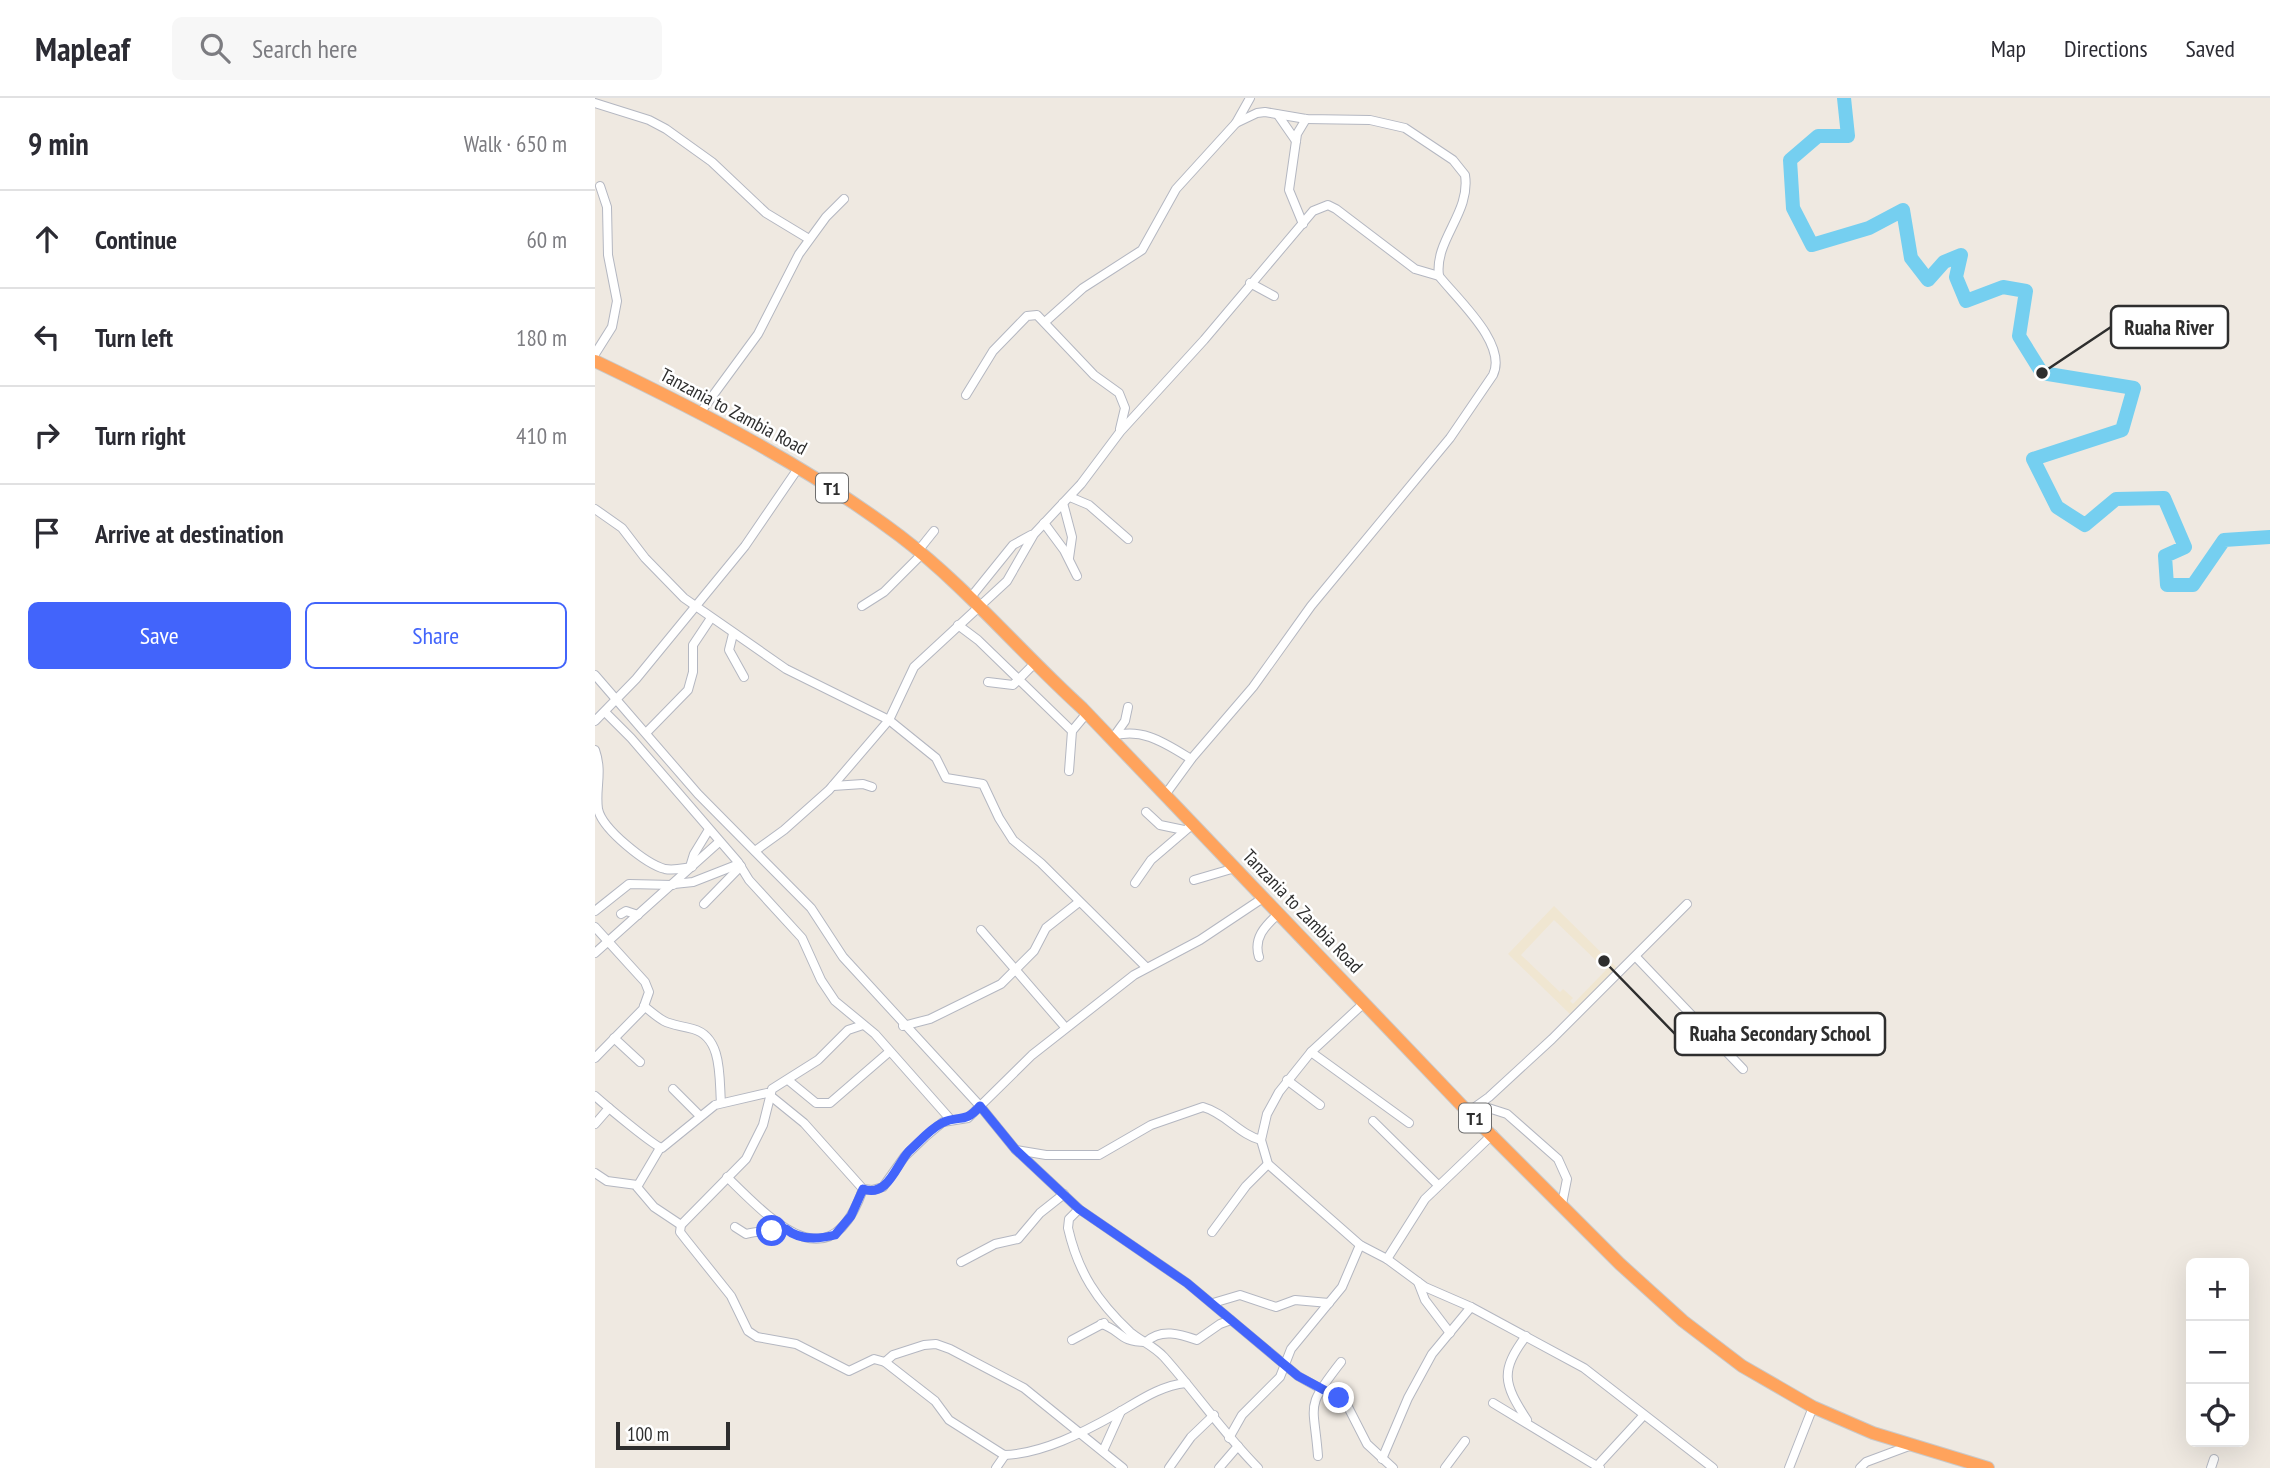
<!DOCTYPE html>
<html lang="en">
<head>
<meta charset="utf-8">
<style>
	body { margin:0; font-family:"PT Sans Narrow",sans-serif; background:#f7f7f7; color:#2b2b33 }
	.controls { position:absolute; right:21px; bottom:21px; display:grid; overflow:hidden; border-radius:10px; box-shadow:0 7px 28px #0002 }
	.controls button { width:63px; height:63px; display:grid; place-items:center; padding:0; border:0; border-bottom:2px solid #e1e1e2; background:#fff; color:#2b2b33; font:35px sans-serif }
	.scale { position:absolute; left:21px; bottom:18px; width:114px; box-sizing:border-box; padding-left:7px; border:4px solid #2e2e2e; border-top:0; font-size:19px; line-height:24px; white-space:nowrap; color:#2e2e2e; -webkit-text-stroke:5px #fff; paint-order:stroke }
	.stop { position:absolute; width:21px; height:21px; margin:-16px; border:5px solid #4264fb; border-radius:50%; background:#fff }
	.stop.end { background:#4264fb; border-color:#fff; box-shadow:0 2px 7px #0008 }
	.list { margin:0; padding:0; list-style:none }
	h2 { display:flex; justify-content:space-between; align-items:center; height:91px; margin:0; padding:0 28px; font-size:30px }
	h2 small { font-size:23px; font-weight:400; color:#7c7c81 }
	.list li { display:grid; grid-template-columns:46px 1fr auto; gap:21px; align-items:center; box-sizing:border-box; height:98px; padding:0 28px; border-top:2px solid #e1e1e2 }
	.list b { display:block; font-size:26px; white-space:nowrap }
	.list em { font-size:23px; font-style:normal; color:#7c7c81 }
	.actions { display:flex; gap:14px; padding:21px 28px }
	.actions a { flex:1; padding:16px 0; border:2px solid #4264fb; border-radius:10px; text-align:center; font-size:24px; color:#4264fb }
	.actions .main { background:#4264fb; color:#fff }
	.icon { flex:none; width:38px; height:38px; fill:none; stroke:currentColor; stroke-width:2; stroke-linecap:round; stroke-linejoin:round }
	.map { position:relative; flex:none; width:1675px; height:1370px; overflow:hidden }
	header { display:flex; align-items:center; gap:42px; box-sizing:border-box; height:98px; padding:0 35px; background:#fff; border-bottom:2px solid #e1e1e2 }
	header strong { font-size:33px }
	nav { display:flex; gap:38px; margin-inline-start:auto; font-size:24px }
	.search { width:490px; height:63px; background:#f7f7f7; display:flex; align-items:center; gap:18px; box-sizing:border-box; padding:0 24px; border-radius:10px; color:#7c7c81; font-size:26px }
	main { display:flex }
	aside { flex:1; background:#fff }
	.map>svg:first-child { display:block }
	.education { fill:#f0e6d1; fill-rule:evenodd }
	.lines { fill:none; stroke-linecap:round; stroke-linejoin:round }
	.river { stroke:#75cff0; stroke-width:14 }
	.minor-casing { stroke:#b4b7c1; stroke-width:10 }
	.highway-casing { stroke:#c9c9c9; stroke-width:14 }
	.minor { stroke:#fff; stroke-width:8 }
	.highway { stroke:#ffa35c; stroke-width:12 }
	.route { stroke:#4264fb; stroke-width:9 }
	.labels { text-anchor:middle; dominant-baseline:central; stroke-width:5; stroke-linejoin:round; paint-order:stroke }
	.shield { fill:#fff; stroke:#6d6d6d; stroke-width:2 }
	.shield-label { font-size:18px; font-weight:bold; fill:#2e2e2e }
	.street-label { font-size:19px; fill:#2e2e2e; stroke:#fff }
	.leader { fill:none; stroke:#2e2e2e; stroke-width:2.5 }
	.callout-dot { fill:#2e2e2e; stroke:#fff; stroke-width:2.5 }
	.callout { fill:#fff; stroke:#2e2e2e; stroke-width:2.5 }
	.callout-label { font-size:21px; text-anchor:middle; font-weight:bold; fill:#2e2e2e }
</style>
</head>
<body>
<header>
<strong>Mapleaf</strong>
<div class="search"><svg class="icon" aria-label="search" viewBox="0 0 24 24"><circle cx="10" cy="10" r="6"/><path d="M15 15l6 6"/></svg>Search here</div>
<nav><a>Map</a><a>Directions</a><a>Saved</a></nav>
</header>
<main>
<aside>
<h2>9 min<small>Walk · 650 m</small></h2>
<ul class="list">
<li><svg class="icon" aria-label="ahead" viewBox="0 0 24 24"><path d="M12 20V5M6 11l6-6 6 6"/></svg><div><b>Continue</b></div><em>60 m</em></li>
<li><svg class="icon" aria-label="left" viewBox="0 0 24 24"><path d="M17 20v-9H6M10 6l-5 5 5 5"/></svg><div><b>Turn left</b></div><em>180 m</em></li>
<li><svg class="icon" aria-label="right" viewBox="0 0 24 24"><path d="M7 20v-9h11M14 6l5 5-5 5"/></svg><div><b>Turn right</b></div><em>410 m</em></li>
<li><svg class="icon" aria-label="arrive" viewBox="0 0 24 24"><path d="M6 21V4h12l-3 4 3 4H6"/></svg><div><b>Arrive at destination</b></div></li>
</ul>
<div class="actions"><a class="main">Save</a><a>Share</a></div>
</aside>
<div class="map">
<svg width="1675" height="1370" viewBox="0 0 1675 1370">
	<rect width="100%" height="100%" fill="#efe9e1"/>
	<path class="education" d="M959,808l63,62 -45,48 -64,-62zM959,822l52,50 -33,34 -3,-3 3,-3 -10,-9 -3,3 -39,-37z"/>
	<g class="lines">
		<path class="river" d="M1249,0l4,38h-30l-28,24 3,48 19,37 57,-17 34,-18 8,48 17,22 16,-18 17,-7 -5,22 10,24 37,-14 23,4 -7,45 23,37 92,15 -12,42 -89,29 24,48 28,18 31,-26 48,-1 21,49 -20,9 2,29h26l31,-45 46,-3"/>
		<defs>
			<g id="minor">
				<path d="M0,5l54,17 17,9 46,33 54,51 43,26"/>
				<path d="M683,17l18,26"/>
				<path d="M641,25l14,-25"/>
				<path d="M708,126l-14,-34 8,-56 9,-15"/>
				<path d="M655,185l24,13"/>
				<path d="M450,224l38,-34 59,-38 34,-61 60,-66 21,-10 8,-1 41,7 64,1 35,8 48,32 12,15c6,38 -31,65 -26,101 18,23 69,68 54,99l-43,63 -139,168 -58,81 -61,71 -27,37"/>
				<path d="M0,256l17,-27 5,-26 -9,-46 -1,-48 -7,-21"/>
				<path d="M371,297l27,-44 34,-35 10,-1 57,60 25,18 6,15 -5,21"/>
				<path d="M105,315l58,-79 41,-80 27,-37 18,-18"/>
				<path d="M475,399l19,8 39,34"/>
				<path d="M468,405l9,34 -3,21"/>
				<path d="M0,411l27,19 23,30 39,40 102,71 103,51 47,38 10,20 37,6 16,34 14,22 28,23 105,104"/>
				<path d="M449,425l20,27 13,26"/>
				<path d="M323,453l16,-20"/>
				<path d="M376,499l42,-52 18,-10"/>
				<path d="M267,508l22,-14 38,-38"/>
				<path d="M363,527l20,15 94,91"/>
				<path d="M138,536l-4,16 15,27"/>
				<path d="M0,577l103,119 113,114 32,49 137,149 35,43 64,60 108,74 111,93 48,27 21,41 26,24"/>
				<path d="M393,584l25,3 21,-21"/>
				<path d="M11,615l25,25 107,124 11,18 53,58 19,42 14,21 40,33 76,86"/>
				<path d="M0,623l41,-42 109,-133 54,-79"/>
				<path d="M51,635l42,-43 5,-18v-27l18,-27"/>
				<path d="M520,637l10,-14 3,-14"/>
				<path d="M515,639c31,-11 55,6 81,22"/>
				<path d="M0,652c8,23 0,38 3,59 4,20 48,55 67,60 9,2 19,-1 27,-2"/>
				<path d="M474,673l3,-40 15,-18"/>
				<path d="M238,688l30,-2 9,3"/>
				<path d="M551,714l14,13 24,5"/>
				<path d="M160,753l29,-21 45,-40 60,-70 25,-53 93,-86 27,-47 47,-50 39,-52 84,-92 109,-129 15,-6 8,4 79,60 24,7"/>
				<path d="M95,769l4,-13 14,-23"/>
				<path d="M599,782l41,-12"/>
				<path d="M540,785l16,-23 42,-36"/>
				<path d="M79,786l19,-2 46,-18"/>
				<path d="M109,806l37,-38"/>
				<path d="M0,813l34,-27 44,1"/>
				<path d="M26,816l5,-3 12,4"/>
				<path d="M0,829l50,55 4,10 -6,17 -48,49"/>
				<path d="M386,832l84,97"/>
				<path d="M0,855l124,-111"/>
				<path d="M664,859c-6,-19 6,-31 19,-43"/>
				<path d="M1041,859l107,112"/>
				<path d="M769,905l-53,49 -32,40 -12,22 -6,26 7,24 92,81 27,14 38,28 46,20 113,61 129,100"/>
				<path d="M49,908c24,20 21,16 49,23 30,8 26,50 28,74"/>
				<path d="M268,927l-15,5 -30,30 -46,29 -9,36 -17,34 -65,66 -1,7 7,9 44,55 17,35 9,6 39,7 53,27 25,-12 11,3 50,39 14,19 55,35c38,-1 80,-23 112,-41 23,-13 43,-28 70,-31"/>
				<path d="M308,928l27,-7 71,-35 33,-33 12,-23 33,-26"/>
				<path d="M19,940l26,24"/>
				<path d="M716,954l98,71"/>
				<path d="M193,982l28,23h14l59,-51"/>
				<path d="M692,982l33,25"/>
				<path d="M78,991l27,27"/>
				<path d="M0,998c9,8 60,51 67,52l53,-43 52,-12 37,30 59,66 9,1 11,-3 22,-31 20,-19 18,-15 25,-4 64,-63 102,-80 66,-35 63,-42"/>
				<path d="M884,1007l28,9 51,45 9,20 -5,25"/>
				<path d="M873,1014l21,-15 63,-58 135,-135"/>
				<path d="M778,1023l65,64"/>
				<path d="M0,1026l14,-16"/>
				<path d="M65,1050l-23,39 17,20 27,18"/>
				<path d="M421,1052l30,5h53l52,-30 52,-18c22,6 37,28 58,33"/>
				<path d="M0,1075l12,8 30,4"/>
				<path d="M132,1079c46,45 103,107 136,12"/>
				<path d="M484,1111l-10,10 -1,9c10,44 29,73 62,104 11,9 24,14 34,25 33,37 60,77 94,111"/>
				<path d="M140,1129l11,7c14,-4 25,-2 40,-5"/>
				<path d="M617,1134l34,-46 22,-22"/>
				<path d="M792,1161l38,-60 68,-65"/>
				<path d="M366,1164l34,-18 23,-5 22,-26 24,-19"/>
				<path d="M823,1184l7,18 25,33"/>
				<path d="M618,1205l27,-8 36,12 19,-7 34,3"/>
				<path d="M506,1226c21,6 17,18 45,18 15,-14 34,-8 51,-2l23,-16 11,-4"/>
				<path d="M931,1238c-26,35 -23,47 1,84"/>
				<path d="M477,1242l32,-17"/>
				<path d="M290,1264l8,-7 31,-10 12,-1 14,5 74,39 99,80"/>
				<path d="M898,1305l107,65"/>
				<path d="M634,1340l13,-23 38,-38 11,-28 51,-62 18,-42"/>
				<path d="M508,1353l18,-40"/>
				<path d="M723,1358c-4,-54 -14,-47 23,-94"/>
				<path d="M787,1361l26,-61 24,-44 39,-47"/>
				<path d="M1002,1368l46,-50"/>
				<path d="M401,1370l9,-13"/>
				<path d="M574,1370l22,-31 23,-22"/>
				<path d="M624,1370l19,-22"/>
				<path d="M850,1370l20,-27"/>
				<path d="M1194,1370l24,-61"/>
				<path d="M1265,1370l6,-6 43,-16"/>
				<path d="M1616,1370l3,-9"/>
			</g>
			<path id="highway" d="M0,263c106,51 211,104 305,175 67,51 120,116 182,172l386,404 152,152 63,57 59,45 71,41 60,26 115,35"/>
		</defs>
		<use href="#minor" class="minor-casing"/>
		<use href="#highway" class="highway-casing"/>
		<use href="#minor" class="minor"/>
		<use href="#highway" class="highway"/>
	</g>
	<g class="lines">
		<path class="route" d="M177,1133l14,-2c14,12 33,10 49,6l16,-19 12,-27c25,9 33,-24 46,-38 10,-9 21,-22 33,-28 17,-9 22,2 38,-17l35,43 64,60 108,74 111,93 41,22"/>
	</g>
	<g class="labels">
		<g class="shield">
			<rect x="221" y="375.5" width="32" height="29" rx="5"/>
			<rect x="864" y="1005.5" width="32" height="29" rx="5"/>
		</g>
		<g class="shield-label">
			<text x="237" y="390">T1</text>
			<text x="880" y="1020">T1</text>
		</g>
		<g class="street-label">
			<text transform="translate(139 313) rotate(28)">Tanzania to Zambia Road</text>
			<text transform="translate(708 813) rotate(46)">Tanzania to Zambia Road</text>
		</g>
	</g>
	<path class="leader" d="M1447 275L1516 229M1009 863L1080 936"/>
	<g class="callout-dot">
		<circle cx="1447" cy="275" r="7"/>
		<circle cx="1009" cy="863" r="7"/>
	</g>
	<g class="callout">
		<rect x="1516" y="208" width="117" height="42" rx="7"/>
		<rect x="1080" y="915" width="210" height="42" rx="7"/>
	</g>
	<g class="callout-label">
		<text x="1574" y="237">Ruaha River</text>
		<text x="1185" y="943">Ruaha Secondary School</text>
	</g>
</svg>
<div class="controls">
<button>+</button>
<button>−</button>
<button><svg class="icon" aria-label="locate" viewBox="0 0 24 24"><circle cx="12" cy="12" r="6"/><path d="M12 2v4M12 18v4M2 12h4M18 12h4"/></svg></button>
</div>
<div class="scale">100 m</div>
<div class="stop" style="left:177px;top:1133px"></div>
<div class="stop end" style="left:744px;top:1300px"></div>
</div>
</main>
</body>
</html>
